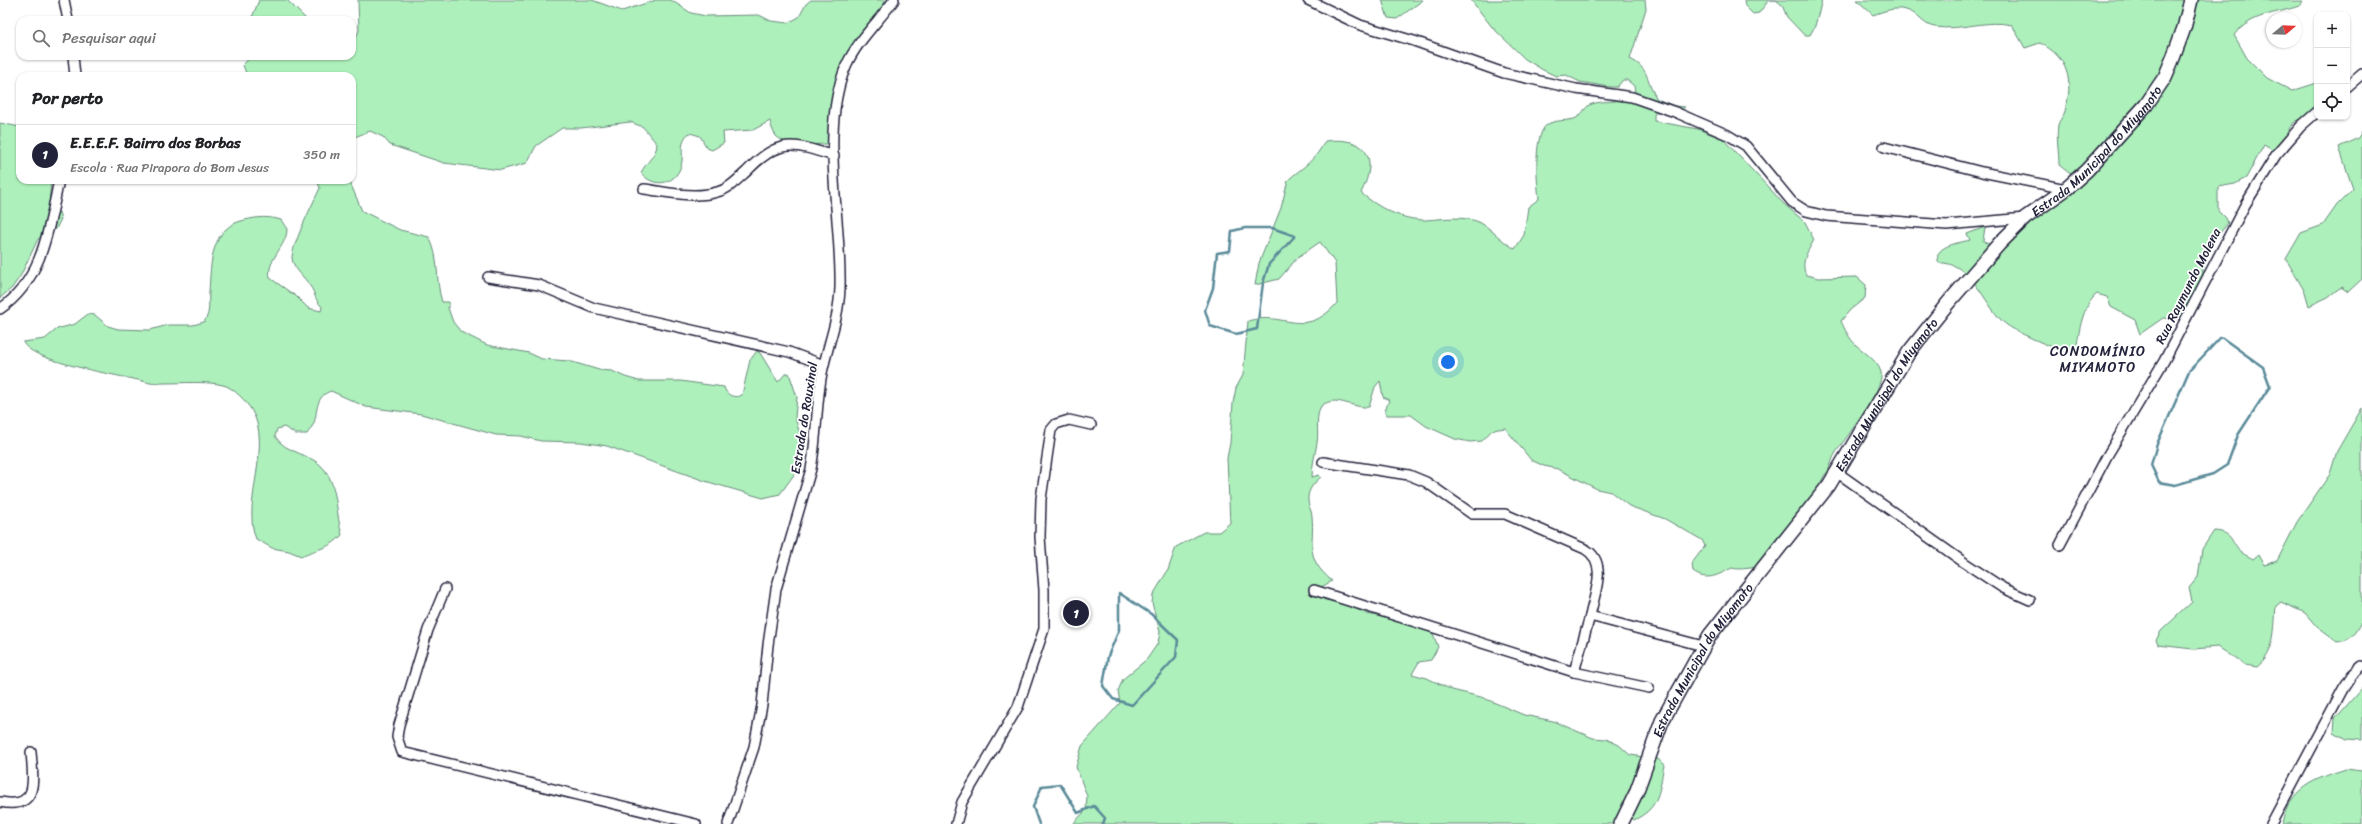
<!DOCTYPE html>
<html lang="pt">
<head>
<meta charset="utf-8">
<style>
	body { margin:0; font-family:Sriracha,sans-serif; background:#f6f6f6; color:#202124 }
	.controls { position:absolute; right:12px; top:12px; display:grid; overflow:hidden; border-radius:8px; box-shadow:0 1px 3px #0004 }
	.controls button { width:36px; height:36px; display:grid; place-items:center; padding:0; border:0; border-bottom:1px solid #e0e0e0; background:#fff; color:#202124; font:20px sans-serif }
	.compass { position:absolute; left:2266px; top:12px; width:36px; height:36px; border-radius:50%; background:#fff; box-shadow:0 1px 3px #0004; rotate:71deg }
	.you { position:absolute; left:1448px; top:362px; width:14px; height:14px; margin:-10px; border:3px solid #fff; border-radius:50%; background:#1a73e8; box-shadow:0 0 0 6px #1a73e833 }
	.badge { display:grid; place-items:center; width:26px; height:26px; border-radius:50%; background:#22223b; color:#fff; font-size:13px; font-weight:700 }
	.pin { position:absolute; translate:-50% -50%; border:2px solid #fff; box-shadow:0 1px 4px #0006 }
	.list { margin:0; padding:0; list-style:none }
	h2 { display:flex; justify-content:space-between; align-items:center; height:52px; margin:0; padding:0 16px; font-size:17px }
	h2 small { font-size:13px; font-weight:400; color:#757577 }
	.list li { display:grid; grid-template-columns:26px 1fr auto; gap:12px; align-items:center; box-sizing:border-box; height:60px; padding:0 16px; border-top:1px solid #e0e0e0 }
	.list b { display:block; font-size:15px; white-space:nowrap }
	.list p { margin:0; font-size:13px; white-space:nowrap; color:#757577 }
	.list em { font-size:13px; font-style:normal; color:#757577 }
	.icon { flex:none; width:22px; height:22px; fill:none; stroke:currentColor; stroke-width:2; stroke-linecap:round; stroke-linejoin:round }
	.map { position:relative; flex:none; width:2362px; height:824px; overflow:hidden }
	.search { position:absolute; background:#fff; box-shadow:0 1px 3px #0004; left:16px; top:16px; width:340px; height:44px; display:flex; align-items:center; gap:10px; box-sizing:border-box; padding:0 14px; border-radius:12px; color:#757577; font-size:15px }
	.panel { position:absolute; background:#fff; box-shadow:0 1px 3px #0004; left:16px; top:72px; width:340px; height:112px; border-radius:12px }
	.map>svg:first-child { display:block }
	.green { fill:#adf0bb; stroke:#68897b }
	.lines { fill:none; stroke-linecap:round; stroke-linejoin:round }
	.stream { stroke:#5a8a99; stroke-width:2.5 }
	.street-casing { stroke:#22223b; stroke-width:12 }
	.secondary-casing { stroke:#22223b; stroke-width:16 }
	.street { stroke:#fff; stroke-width:9 }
	.secondary { stroke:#fff; stroke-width:13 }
	.labels { text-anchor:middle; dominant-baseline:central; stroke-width:3.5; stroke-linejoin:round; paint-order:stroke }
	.street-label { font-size:13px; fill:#22223b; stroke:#fff }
	.neighbourhood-label { font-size:14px; letter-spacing:1px; fill:#22223b; stroke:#fff }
</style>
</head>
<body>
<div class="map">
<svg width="2362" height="824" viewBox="0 0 2362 824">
	<rect width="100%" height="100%" fill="#fff"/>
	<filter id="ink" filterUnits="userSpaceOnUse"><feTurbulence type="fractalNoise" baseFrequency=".025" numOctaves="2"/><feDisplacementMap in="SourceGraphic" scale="8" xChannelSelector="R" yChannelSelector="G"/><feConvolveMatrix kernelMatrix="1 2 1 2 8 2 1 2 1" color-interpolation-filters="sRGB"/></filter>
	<g filter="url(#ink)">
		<g class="green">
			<path d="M259,0h28l20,20h-56z"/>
			<path d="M358,0h234l30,11 34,-11h15l20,13 15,3 53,-1 12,6 17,2 11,-6 7,-13 5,-4h78l-40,61 -20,83c-16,0 -41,4 -53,-8 -3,-4 -5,-10 -6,-15l-17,9 -30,2 1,11 -12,7 -5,-2 -7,-12 -10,-3c-4,2 -6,5 -7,10 -2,5 0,12 -1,18 -3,23 -27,29 -41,12 4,-10 16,-18 16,-29l-14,-17 -13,-5 -49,6h-19l-26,18 -9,17 -26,7 -57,-7 -54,-18 -7,-8 -13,-6 -18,7v-62h-105l-4,-11 8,-9h101v-12l7,-13z"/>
			<path d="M1382,0h41l-26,19 -9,-1z"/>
			<path d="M1471,0h174l1,9 -16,50c20,9 16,23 27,40l18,7 10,1 -6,3 -23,2 -2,3v6l44,8 25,10 61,65 21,18 9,18c-6,11 -14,22 -8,35l12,3 39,-1 9,8 -1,13 -15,12 -9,11c4,9 8,17 15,24 9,8 21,15 25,27 4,17 -36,66 -46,82 -4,7 -5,17 -11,22l-19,38 -21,17 -1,6 -10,7 -2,11 -8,13c-11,-2 -21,3 -31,0 -14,7 -25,14 -39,4l-1,-9 13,-17 -3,-6 -37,-21 -36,-13 -18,-14 -14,-3 -39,-20 -14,-3 -13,-6 -26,-32 -13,2 -10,11 -12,1 -15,-3 -29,-13 -15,-11h-24l-2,-4 4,-11 -6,-3 -3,-16 -5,6 -6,20c-12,1 -22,-5 -34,-6 -4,0 -11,2 -14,5 -6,11 -2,26 -4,37 -2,12 -5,22 -5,34l7,-2 2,2c-7,6 -14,13 -13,24 0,5 4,10 4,15 3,30 -9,40 20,65l-16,9 1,5 8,5 19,3 23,11 35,7 30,10 6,16 -7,13 -12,2 -7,12 15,4 25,12 29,7 43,18 29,6 40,17 13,1 13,6 11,10 28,4 6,6c-5,26 -4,43 -30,55l-7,-6 -5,1 -8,9h-541l13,-14 1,-14 -11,-29 6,-21 38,-43 -2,-12 5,-12 24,-20 11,-16 2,-11 -8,-29 1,-8 15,-25 8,-23 28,-15h15l11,-9 -3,-65 3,-15 3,-40 3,-15 7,-13 5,-54c36,-11 56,20 89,-18l-2,-40 -15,-21 -22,15 -19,22 -24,6 4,-22 22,-55 7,-28c16,-14 27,-19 37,-39 42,-5 54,16 36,52 18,15 40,27 65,27 16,-1 39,-5 55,3 12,7 21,19 34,26l9,-14 4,-28 11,-8c-2,-16 -7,-70 11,-76 7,-3 16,-2 24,-4 9,-3 10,-13 18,-15 16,-5 30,1 43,-12l-1,-6 -7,-6h-4l-6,7h-7l-30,-5 -14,-7 -10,1 -13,-6 -18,-11 -33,-32z"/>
			<path d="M1744,0h78l-7,26 -5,9h-6l-17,-18 -5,-12 -6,-5h-7l-10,13 -6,1 -8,-8z"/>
			<path d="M1857,0h445l-3,6c-26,9 -46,7 -65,29l13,23 20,20 25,13 25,-8v33c-27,3 -28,9 -35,34l-7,2 -11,-7 -18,33 -11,6 -17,3v23l8,8 2,5 -25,31v24l-7,28 -19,13 -14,-1 -23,16 -5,-14 -24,-13 -4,-10 -10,-3c-15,12 -18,38 -21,57l-4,3 -6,-1c-19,-9 -50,-19 -64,-32 -18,-18 -32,-60 -63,-58 -8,-17 20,-20 31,-23l-3,-6 18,-7 -2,14 5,3 37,-19 51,-50 -7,-2 -10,-8c0,-12 -3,-28 -1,-40 1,-5 6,-9 7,-14 9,-30 3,-54 -25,-68l-15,5 -13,-23c-26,-6 -51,6 -77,2 -11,-1 -16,-12 -26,-16 -12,-5 -25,0 -36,4z"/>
			<path d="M0,123l20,4v53h31l-2,25 2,6 8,1 2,7 -5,10 -18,10 -17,36 -9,13 -12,10z"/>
			<path d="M2362,131v148l-14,13 -7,-5 -13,10 -19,9 -4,-14 -19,-33 15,-26 22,-8 14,-20 16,-16 -14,-42 19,-9z"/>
			<path d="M317,180h32l13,31 38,19 29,7c11,20 6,43 13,65h7l-1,6 5,14 8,10 26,13 42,8 13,6 27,2 30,9 13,1 13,6 14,4h41l44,6c2,8 10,12 18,8l8,-35 7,-9 3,2 18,29 7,-8 4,-1 8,24 -2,20 6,21 2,18 -10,20 -13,18 -17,4 -58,-17 -98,-35 -26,-4 -40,-1 -20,-5 -25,-1 -75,-21 -55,-7 -35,-16c-16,5 -13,20 -17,32 -2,4 -5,8 -7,11h-11l-12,-7 -7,2 -2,7c10,18 38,17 50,34 13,17 11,46 17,65 -11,13 -25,14 -41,21l-12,-5 -17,-3 -16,-9c-15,-37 17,-92 -4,-128 -5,-9 -19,-24 -29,-26 -15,-4 -42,-2 -58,-2 -4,0 -11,1 -15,0 -23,-7 -119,-20 -127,-41l22,-3 12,-10 18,-5 13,-10 7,1 13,11 10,3 32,1 18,-5h25l11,-3c7,-10 4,-19 5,-30 2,-29 1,-65 36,-72 13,-3 22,-4 36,0l6,9c0,18 -21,30 -17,49l27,19 11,11 13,3 1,-4c-9,-10 -6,-13 -12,-21 -5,-9 -18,-18 -18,-29 1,-14 21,-54 28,-69z"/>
			<path d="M2362,408v214c-6,12 -11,19 -25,20l-20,-15 -12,-14 -24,-11 -5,4c-2,21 0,47 -19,61l-12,-2 -27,-18 -25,2 -35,-4 -2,-5 5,-9 31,-29 -3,-14 9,-11 4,-28 12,-18c21,1 16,13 28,22 3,2 8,4 11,6l6,-5 6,11 12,-4 20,-39 33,-48 7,-23z"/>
			<path d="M2362,688v52l-15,-1 -13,-7 1,-13z"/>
			<path d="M2346,769l16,2v53h-80c7,-36 32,-45 64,-55z"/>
		</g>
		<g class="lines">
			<g class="stream">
				<path d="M1245,228h27l23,8 -26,28 -6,19 -6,46 -21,5 -26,-8 -5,-16 8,-22 4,-35 13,-2 2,-20z"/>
				<path d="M2221,337l42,30 7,19 -32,49 -11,30 -14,9 -38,11 -16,-3 -8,-17 6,-21 32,-73z"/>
				<path d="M1119,593l32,21 27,26 -2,17 -44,48 -19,-6 -10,-13 5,-30 11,-26z"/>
				<path d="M1039,824l-6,-17 9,-21 18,-2 18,29 16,-7 11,12 -2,6"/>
			</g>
			<defs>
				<g id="street">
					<path d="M64,0l4,20"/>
					<path d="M1308,0l52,25 54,16 90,32 72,16 56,8 43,15 53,23 18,11 46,56 14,9 20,5 121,9 78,-7"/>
					<path d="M73,56l2,20"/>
					<path d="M2347,87l15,-13"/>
					<path d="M1884,147l98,25 84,17"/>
					<path d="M644,189c23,3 50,10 73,3 12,-3 21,-13 30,-21 32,-33 46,-28 87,-15"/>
					<path d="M488,277l51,8 55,23 195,44 35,13"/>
					<path d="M0,309c43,-29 49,-82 59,-129"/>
					<path d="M1323,462l86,13 17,7 46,32h33l80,35c24,13 9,46 5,67l113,30"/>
					<path d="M1838,473l127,90 38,25 27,12"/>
					<path d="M2060,545l47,-89 57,-95 81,-156 31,-50 25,-29 16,-14"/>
					<path d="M445,589l-17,41 -29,95 -2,12 5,15 294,72"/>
					<path d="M1314,590l260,82"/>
					<path d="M1590,616l-16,56 75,16"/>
					<path d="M0,802c40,8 33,-23 31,-50"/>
					<path d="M728,824l26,-77 8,-42 6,-60 8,-56 35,-120c6,-32 5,-64 11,-96 6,-29 17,-55 18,-85 2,-70 -21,-157 6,-222 11,-25 32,-44 48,-66"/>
					<path d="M956,824l6,-22 56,-95 26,-78v-39l-4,-53 1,-38 10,-69 5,-6 13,-4 22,5"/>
					<path d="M2271,824l72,-135 9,-14 10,-9"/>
				</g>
				<g id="secondary">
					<path id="s1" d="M1621,824l15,-31 26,-72 48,-86 119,-150 80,-133 39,-49 51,-59 26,-26 41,-29 21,-19 59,-65 19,-28 8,-19 11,-30 7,-28"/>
				</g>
			</defs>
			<use href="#street" class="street-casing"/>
			<use href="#secondary" class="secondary-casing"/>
			<use href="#street" class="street"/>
			<use href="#secondary" class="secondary"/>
		</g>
	</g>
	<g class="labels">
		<g class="street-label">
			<text stroke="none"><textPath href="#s1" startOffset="832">Estrada Municipal do Miyamoto</textPath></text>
			<text transform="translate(2188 286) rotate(-63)">Rua Raymundo Molena</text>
			<text stroke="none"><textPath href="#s1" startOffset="508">Estrada Municipal do Miyamoto</textPath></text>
			<text transform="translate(804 418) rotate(-81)">Estrada do Rouxinol</text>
			<text stroke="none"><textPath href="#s1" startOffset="184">Estrada Municipal do Miyamoto</textPath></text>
		</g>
		<g class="neighbourhood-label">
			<text x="2098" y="351">CONDOMÍNIO<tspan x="2098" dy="16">MIYAMOTO</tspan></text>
		</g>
	</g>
</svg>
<div class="controls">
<button>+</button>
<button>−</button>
<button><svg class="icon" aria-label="locate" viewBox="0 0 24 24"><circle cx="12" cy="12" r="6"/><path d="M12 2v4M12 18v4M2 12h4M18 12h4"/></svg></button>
</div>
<svg class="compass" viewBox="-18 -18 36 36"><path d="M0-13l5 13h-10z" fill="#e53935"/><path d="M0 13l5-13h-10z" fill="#757577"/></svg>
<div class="you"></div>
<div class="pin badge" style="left:1076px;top:613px">1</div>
<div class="search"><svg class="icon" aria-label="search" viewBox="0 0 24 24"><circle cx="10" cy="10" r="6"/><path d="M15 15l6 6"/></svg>Pesquisar aqui</div>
<section class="panel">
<h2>Por perto<small></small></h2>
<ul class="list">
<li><span class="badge">1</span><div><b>E.E.E.F. Bairro dos Borbas</b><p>Escola · Rua Pirapora do Bom Jesus</p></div><em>350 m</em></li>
</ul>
</section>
</div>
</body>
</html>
